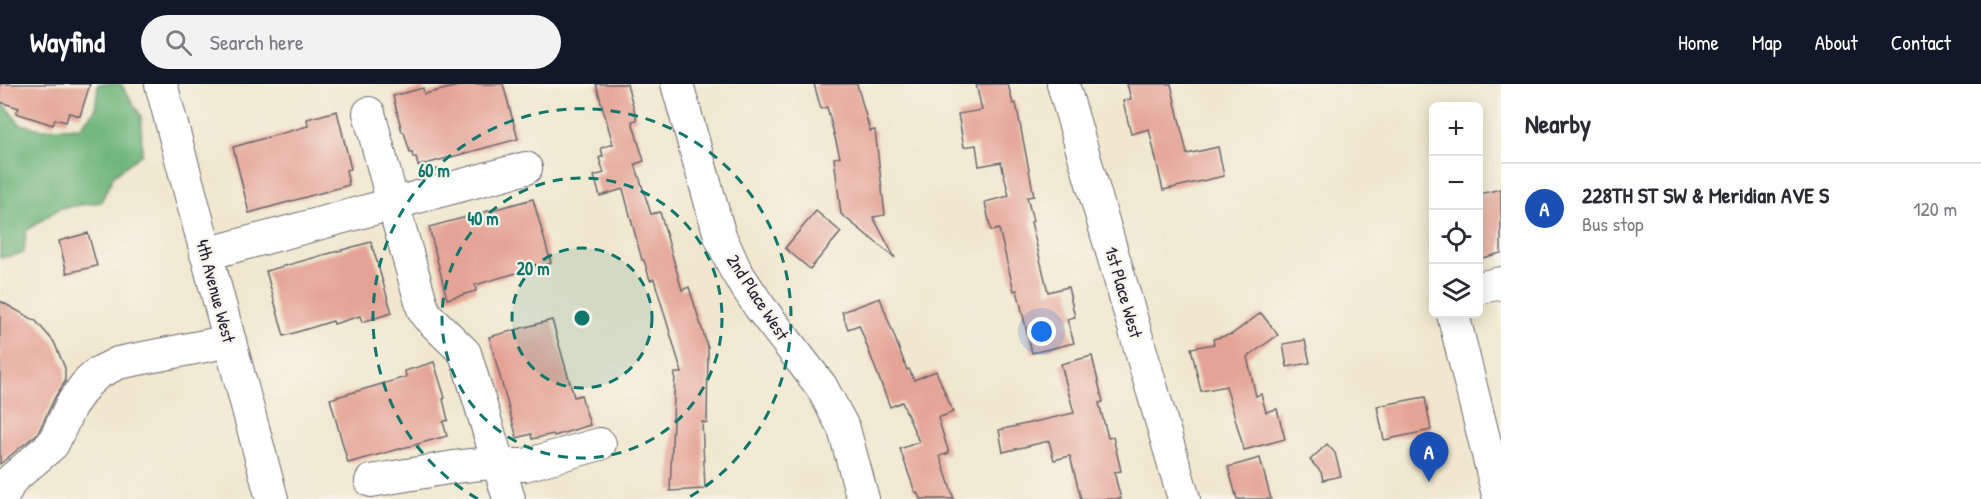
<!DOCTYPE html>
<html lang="en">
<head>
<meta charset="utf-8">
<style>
	body { margin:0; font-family:"Patrick Hand",sans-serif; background:#f2f2f3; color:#2b2b33 }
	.controls { position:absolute; right:18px; top:18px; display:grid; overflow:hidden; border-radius:9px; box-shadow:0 3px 15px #0003 }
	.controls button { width:54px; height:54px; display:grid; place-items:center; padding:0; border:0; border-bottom:2px solid #e1e1e2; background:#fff; color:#2b2b33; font:30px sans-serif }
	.you { position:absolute; left:1042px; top:248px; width:21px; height:21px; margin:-15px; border:4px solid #fff; border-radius:50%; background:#1a73e8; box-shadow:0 0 0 9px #1a73e833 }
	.badge { display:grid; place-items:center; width:39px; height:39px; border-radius:50%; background:#111827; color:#fff; font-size:20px; font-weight:700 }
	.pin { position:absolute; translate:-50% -50px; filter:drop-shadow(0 2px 3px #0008) }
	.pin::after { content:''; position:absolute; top:32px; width:21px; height:18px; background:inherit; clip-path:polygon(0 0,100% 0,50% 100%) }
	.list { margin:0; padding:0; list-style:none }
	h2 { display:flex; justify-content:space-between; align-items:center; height:78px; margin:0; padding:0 24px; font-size:26px }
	h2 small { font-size:20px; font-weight:400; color:#7c7c81 }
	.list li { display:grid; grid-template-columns:39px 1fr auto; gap:18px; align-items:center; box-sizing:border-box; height:90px; padding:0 24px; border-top:2px solid #e1e1e2 }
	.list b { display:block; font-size:22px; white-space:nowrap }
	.list p { margin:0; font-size:20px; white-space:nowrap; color:#7c7c81 }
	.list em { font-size:20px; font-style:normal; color:#7c7c81 }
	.icon { flex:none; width:33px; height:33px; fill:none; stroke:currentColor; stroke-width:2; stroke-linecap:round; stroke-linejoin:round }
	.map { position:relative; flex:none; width:1501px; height:415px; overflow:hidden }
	header { display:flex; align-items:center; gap:36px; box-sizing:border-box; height:84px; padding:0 30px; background:#111827; color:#fff }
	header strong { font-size:28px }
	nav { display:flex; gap:33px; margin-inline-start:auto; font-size:21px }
	.search { width:420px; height:54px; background:#f2f2f3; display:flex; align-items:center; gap:15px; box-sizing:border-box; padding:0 21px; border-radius:33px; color:#7c7c81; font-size:22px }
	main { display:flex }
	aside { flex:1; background:#fff }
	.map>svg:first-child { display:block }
	.forest { fill:#6fb67c; stroke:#486c5c; stroke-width:1.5 }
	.building { fill:#e4a394 }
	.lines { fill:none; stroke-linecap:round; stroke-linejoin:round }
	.minor-casing { stroke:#6a676e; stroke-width:34 }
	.minor { stroke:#fff; stroke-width:32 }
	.ring { fill:none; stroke:#0f766e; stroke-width:3; stroke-dasharray:10 8 }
	.labels { text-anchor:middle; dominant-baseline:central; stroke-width:4.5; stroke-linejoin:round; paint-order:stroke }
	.street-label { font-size:18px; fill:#22223b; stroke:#f7f3e8 }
	.centre { fill:#0f766e; stroke:#f7f3e8; stroke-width:3 }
	.ring-label { font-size:18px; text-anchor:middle; font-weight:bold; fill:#0f766e; stroke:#f7f3e8; stroke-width:4.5; stroke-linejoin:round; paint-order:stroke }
</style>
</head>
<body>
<header>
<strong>Wayfind</strong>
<div class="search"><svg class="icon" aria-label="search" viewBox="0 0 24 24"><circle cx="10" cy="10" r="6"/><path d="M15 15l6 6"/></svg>Search here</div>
<nav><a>Home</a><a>Map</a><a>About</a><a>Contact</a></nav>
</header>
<main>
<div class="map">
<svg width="1501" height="415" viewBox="0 0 1501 415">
	<rect width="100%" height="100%" fill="#f7f3e8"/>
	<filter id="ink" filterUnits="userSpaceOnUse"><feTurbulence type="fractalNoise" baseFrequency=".0167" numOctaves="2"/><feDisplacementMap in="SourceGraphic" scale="12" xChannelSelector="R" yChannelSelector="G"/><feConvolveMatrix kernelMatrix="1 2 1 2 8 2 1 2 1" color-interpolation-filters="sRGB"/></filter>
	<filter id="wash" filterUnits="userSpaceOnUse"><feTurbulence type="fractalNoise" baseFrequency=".008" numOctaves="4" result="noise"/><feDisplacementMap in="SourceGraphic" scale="24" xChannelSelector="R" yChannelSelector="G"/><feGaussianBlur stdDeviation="1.35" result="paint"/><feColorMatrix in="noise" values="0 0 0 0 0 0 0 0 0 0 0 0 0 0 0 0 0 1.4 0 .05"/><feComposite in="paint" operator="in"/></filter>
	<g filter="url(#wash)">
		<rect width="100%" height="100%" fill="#f0e7ce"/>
		<path class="forest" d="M98,0h23l20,32 1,38 -28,21 -13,27 -41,6 -34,23 -2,22 -24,5v-158l20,24 21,5 39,-2 15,-17z"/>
		<g id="blocks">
			<g class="building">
				<path d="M0,0h90l-10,32 -11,-3 -3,9 -11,-3 -2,6 -37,-12 3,-5 -19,-6z"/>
				<path d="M467,0h36l15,55 -100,27 -2,-9 -3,1 -1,-6 -2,1 -6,-21h-2l-9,-36 30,-8 1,6z"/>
				<path d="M596,0h31l10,36 -5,1 12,40 -9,3 16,50 9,-2 22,78 7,-3 19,61 -1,75 -5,-1 3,67 -35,2 5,-118h7l-28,-94 -4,1 -6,-20h-2l-19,-71 -23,7 -6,-20 10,-3 -5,-15 4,-2 -2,-8 12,-4z"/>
				<path d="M814,0h43l13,47 5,-1 10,85 -12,2 22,41 -54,-44 -7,-56 6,-1 -13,-50 -6,2z"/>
				<path d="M976,0h32l5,20 3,-1 18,93 -7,1 6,24 -2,1 17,70 20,-5 7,30 -8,2 7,24 -42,10 -15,-63 -3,1 -15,-62 -8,2 -6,-29 24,-6 -8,-34 -22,4 -3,-21 -12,2 -6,-33 24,-4z"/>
				<path d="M1127,0h44l16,70 31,-7 6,29 -61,14 -14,-61 -18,5 -8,-33 8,-2z"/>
				<path d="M337,27l14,58 -5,1 3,15 -100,28 -16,-66 75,-21 -1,-7z"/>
				<path d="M1501,105v64l-22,6v-65z"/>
				<path d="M533,115l18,64 -76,22 1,6 -29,8 -18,-72z"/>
				<path d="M816,127l25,21 -31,37 -25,-21z"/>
				<path d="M88,149l9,33 -30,7 -8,-32z"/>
				<path d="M371,158l21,71 -30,9 -2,-6 -26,8 -1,-3 -49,15 -18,-65z"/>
				<path d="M880,214l27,72 2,-1 5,11 22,-9 17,41 -15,6 11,35 -9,3 14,43h-34l-3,-7h-2l-15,-43 19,-7 -17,-40 -12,5 -31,-82 -11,4 -6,-17z"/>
				<path d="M0,217l36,20 18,21 11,26v14l-10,15 -17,36 -38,31z"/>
				<path d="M1261,229l17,22 -31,22 9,39 5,-2 5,18 11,-3 8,30 -41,11 -18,-64 -25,5 -10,-43 23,-4 -1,-5 19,-5z"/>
				<path d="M552,236l22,77 7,-2 9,30 -36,11 -1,-2 -21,5 -1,-5 -14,4 -28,-101z"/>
				<path d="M1305,256l5,23 -23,4 -4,-23z"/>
				<path d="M1092,272l11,46 -4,1 9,35 5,-1 8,34 -7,1 7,27h-40l-11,-43 -16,4 -5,-19 -46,11 -4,-22 75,-17 -13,-49z"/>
				<path d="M434,278l11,36 -2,1 5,21 -5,2 4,14 -99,27 -18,-64 76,-22 -1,-6z"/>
				<path d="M1425,313l6,33 -47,10 -7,-34z"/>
				<path d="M1327,360l8,9 6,23 -18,4 -2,-8 -11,-12z"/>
				<path d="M1260,374l11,41h-34l-9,-32z"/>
			</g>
		</g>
	</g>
	<g filter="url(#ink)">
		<use href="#blocks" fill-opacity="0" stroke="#6a676e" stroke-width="1.5"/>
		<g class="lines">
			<defs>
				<g id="minor">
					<path d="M161,0l111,415"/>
					<path d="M677,0l43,152 16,35 23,35 62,80 23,43 19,70"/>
					<path d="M1063,0l121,415"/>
					<path d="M369,29l24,91 30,105 4,7 38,37 44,146"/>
					<path d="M206,170l320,-86"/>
					<path d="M1478,204l23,-5"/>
					<path d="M1453,230l46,185"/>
					<path d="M371,397l83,-14 45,-5 11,3h15l75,-21"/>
					<path d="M2,415l9,-19 42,-36 18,-39 15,-21 12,-11 20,-10 112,-22"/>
				</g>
			</defs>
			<use href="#minor" class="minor-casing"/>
			<use href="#minor" class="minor"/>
		</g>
	</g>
	<circle cx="582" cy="234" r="70" fill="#0f766e" fill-opacity=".12"/>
	<g class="ring">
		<circle cx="582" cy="234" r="70"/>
		<circle cx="582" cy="234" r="140"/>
		<path d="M478 415A209 209 0 1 1 686 415"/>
	</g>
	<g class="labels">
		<g class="street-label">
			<text transform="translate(216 207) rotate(75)">4th Avenue West</text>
			<text transform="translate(1124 208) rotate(74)">1st Place West</text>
			<text transform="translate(758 213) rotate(57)">2nd Place West</text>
		</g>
	</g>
	<circle cx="582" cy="234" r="9" class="centre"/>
	<g class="ring-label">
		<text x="434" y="93">60 m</text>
		<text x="483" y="141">40 m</text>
		<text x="533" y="191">20 m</text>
	</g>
</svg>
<div class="controls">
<button>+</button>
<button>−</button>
<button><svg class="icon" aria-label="locate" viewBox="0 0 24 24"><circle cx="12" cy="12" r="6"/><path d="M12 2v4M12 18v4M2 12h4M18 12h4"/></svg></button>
<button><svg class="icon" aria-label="layers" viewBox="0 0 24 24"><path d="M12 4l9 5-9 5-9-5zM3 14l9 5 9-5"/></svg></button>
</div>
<div class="you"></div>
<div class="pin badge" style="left:1429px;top:398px;background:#1a4fb4">A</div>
</div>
<aside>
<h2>Nearby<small></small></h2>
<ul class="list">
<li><span class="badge" style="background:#1a4fb4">A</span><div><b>228TH ST SW &amp; Meridian AVE S</b><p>Bus stop</p></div><em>120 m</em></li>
</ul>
</aside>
</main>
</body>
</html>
